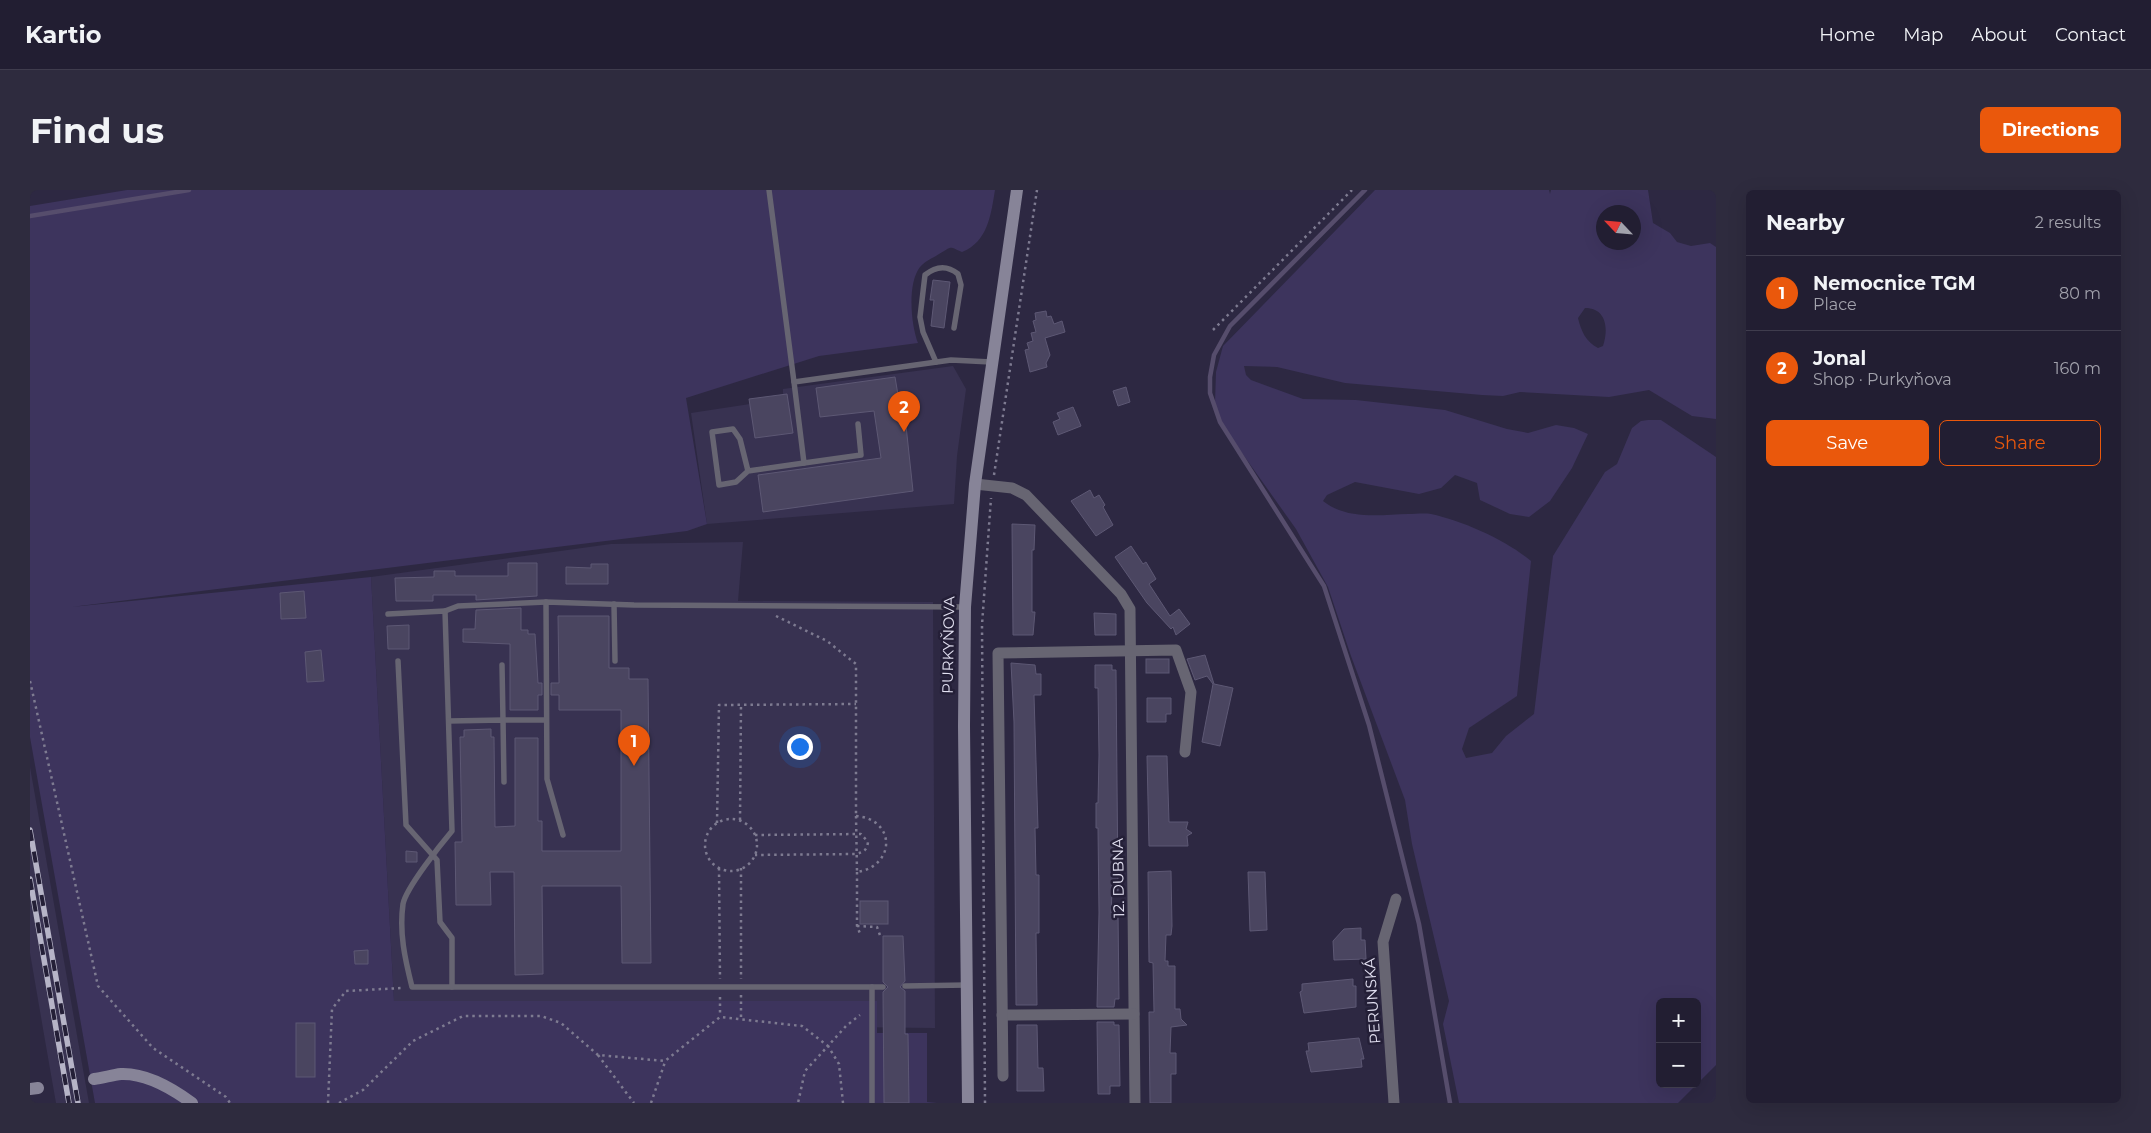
<!DOCTYPE html>
<html lang="en">
<head>
<meta charset="utf-8">
<style>
	body { margin:0; font-family:Montserrat,sans-serif; background:#2e2b3e; color:#f1f3f6 }
	.controls { position:absolute; right:15px; bottom:15px; display:grid; overflow:hidden; border-radius:8px; box-shadow:0 5px 20px #0002 }
	.controls button { width:45px; height:45px; display:grid; place-items:center; padding:0; border:0; border-bottom:1px solid #3f3c4d; background:#221e32; color:#f1f3f6; font:25px sans-serif }
	.compass { position:absolute; left:1566px; top:15px; width:45px; height:45px; border-radius:50%; background:#221e32; box-shadow:0 5px 20px #0002; rotate:296deg }
	.you { position:absolute; left:769px; top:556px; width:18px; height:18px; margin:-12px; border:4px solid #fff; border-radius:50%; background:#1a73e8; box-shadow:0 0 0 8px #1a73e833 }
	.badge { display:grid; place-items:center; width:32px; height:32px; border-radius:50%; background:#ea580c; color:#fff; font-size:16px; font-weight:700 }
	.pin { position:absolute; translate:-50% -41px; filter:drop-shadow(0 1px 2px #0008) }
	.pin::after { content:''; position:absolute; top:26px; width:18px; height:15px; background:inherit; clip-path:polygon(0 0,100% 0,50% 100%) }
	.list { margin:0; padding:0; list-style:none }
	h2 { display:flex; justify-content:space-between; align-items:center; height:65px; margin:0; padding:0 20px; font-size:21px }
	h2 small { font-size:16px; font-weight:400; color:#a2a2ac }
	.list li { display:grid; grid-template-columns:32px 1fr auto; gap:15px; align-items:center; box-sizing:border-box; height:75px; padding:0 20px; border-top:1px solid #3f3c4d }
	.list b { display:block; font-size:19px; white-space:nowrap }
	.list p { margin:0; font-size:16px; white-space:nowrap; color:#a2a2ac }
	.list em { font-size:16px; font-style:normal; color:#a2a2ac }
	.actions { display:flex; gap:10px; padding:15px 20px }
	.actions a { flex:1; padding:11px 0; border:1px solid #ea580c; border-radius:8px; text-align:center; font-size:18px; color:#ea580c }
	.actions .main { background:#ea580c; color:#fff }
	.map { position:relative; flex:none; width:1686px; height:913px; overflow:hidden; border-radius:8px }
	header { display:flex; align-items:center; gap:30px; box-sizing:border-box; height:70px; padding:0 25px; background:#221e32; border-bottom:1px solid #3f3c4d }
	header strong { font-size:24px }
	nav { display:flex; gap:28px; margin-inline-start:auto; font-size:18px }
	.intro { display:flex; align-items:center; justify-content:space-between; box-sizing:border-box; height:120px; padding:0 30px }
	h1 { margin:0; font-size:35px }
	.button { padding:12px 22px; border-radius:8px; background:#ea580c; color:#fff; font-size:18px; font-weight:700 }
	main { display:flex; gap:30px; padding:0 30px }
	aside { flex:1; background:#221e32; border-radius:8px; box-shadow:0 5px 20px #0002 }
	.map>svg:first-child { display:block }
	.built { fill:#383251 }
	.green { fill:#3d345d; fill-rule:evenodd }
	.lines { fill:none; stroke-linecap:round; stroke-linejoin:round }
	.stream { stroke:#564d6c; stroke-width:4.5 }
	.building { fill:#4a4560; stroke:#5d5874 }
	.path { stroke:#7e7b91; stroke-width:2.5; stroke-dasharray:2.5 4; stroke-linecap:butt }
	.lane { stroke:#676572; stroke-width:5.5 }
	.street { stroke:#676572; stroke-width:11 }
	.secondary { stroke:#878498; stroke-width:12 }
	.rail-casing { stroke:#b6b4c7; stroke-width:5.5 }
	.rail { stroke:#241f37; stroke-width:4; stroke-dasharray:11; stroke-linecap:butt }
	.labels { text-anchor:middle; dominant-baseline:central; stroke-width:5; stroke-linejoin:round; paint-order:stroke }
	.street-label { font-size:15px; fill:#e3e1f2; stroke:#241f37 }
</style>
</head>
<body>
<header>
<strong>Kartio</strong>
<nav><a>Home</a><a>Map</a><a>About</a><a>Contact</a></nav>
</header>
<div class="intro"><h1>Find us</h1><a class="button">Directions</a></div>
<main>
<div class="map">
<svg width="1686" height="913" viewBox="0 0 1686 913">
	<rect width="100%" height="100%" fill="#2d2842"/>
	<g class="built">
		<path d="M923,176l13,23 -9,67 -3,48 -247,20 -16,-111 59,-9 33,-9v-6z"/>
		<path d="M713,352l-5,59 195,1 2,426 -92,-1 -1,-26h-448l-23,-424 240,-33z"/>
		<path d="M0,577l48,274 11,62h-33l-10,-57 -16,-93z"/>
	</g>
	<g class="green">
		<path d="M97,0h868c-4,24 -7,52 -33,62 -14,-6 -9,-6 -23,2 -6,4 -14,7 -19,13 -13,17 -9,58 -2,76l-99,13 -133,42 21,126 -20,7 -616,76 300,-30 23,424h483v32h50v69l10,1h-842l-65,-366v-531z"/>
		<path d="M1345,0h174l1,4 1,-4h97l5,33 17,10 7,9 14,4 19,-3 6,4v172l-24,-3 -43,-26 -40,7 -89,-5 -17,4 -21,-1 -137,-12 -68,-16 -33,-1 2,9 5,5 52,19 53,1 89,10 62,19 21,4 28,-8 18,3 14,6 -16,34 -22,33 -21,16 -19,-3 -30,-14 -3,-17 -22,-8 -14,13 -22,6 -64,-12 -28,13 -4,6c24,19 56,14 85,13 7,0 16,-1 23,0 32,7 75,26 100,47l-14,135 -48,32 -7,21 4,9 26,-5 14,-17 28,-22 19,-158 52,-84 12,-8 15,-36 9,-7 7,-1h13l55,37v608l-19,19v-82h-37v82h37l-19,19h-219l-16,-79 6,-23 -37,-157 -7,-44 -54,-144 -23,-69 -32,-58 -74,-104 -7,-22 1,-31 7,-26zM1604,22v30h-30v-30zM1555,118c21,0 24,20 18,38l-5,2c-12,-6 -17,-17 -20,-30z"/>
	</g>
	<g class="lines">
		<g class="stream">
			<path d="M1335,0l-135,136 -16,29 -4,22v16l10,29 104,164 45,139 50,199 31,179"/>
			<path d="M0,26l159,-26"/>
		</g>
	</g>
	<g class="building">
		<path d="M903,90l17,2 -6,46 -13,-2 3,-26h-4z"/>
		<path d="M1016,121l1,6 4,-1 3,8 8,-3 3,11 -20,6 5,17 -4,8 1,4 -17,5 -5,-22 4,-1 -2,-6 6,-2 -2,-8 5,-1 -3,-11 3,-1 -1,-7z"/>
		<path d="M865,187l5,30h4l9,84 -150,21 -5,-37 123,-17 -7,-47 -54,6 -4,-29z"/>
		<path d="M1096,197l4,15 -12,4 -5,-15z"/>
		<path d="M757,204l6,39 -38,5 -6,-39z"/>
		<path d="M1043,217l8,19 -23,9 -5,-13 7,-3 -3,-6z"/>
		<path d="M1060,300l4,8 5,-3 6,10 -2,2 10,18 -17,11 -25,-35z"/>
		<path d="M982,334l23,1 -1,25h-2v62h3l-2,23h-20z"/>
		<path d="M1101,356l12,18 3,-2 10,17 -7,5 21,32 9,-7 11,15 -14,11 -3,-8 -2,2 -24,-26 -32,-46z"/>
		<path d="M478,373h29v33l-61,4v-5h-43v6h-37l-1,-23 39,-1v-6h21v5h53z"/>
		<path d="M561,374h17v20h-42v-17l25,1z"/>
		<path d="M274,401l2,27 -25,1 -1,-26z"/>
		<path d="M491,418v22h7v4h7l3,49h4v12h-4v15h-28v-66l-47,-2v-13h12l1,-19z"/>
		<path d="M1064,423l22,1v21h-21z"/>
		<path d="M528,426h51v52h20v11h19l3,284h-29l-1,-77h-79l1,88 -28,1 -1,-103h-24l1,33h-35l-1,-63h7l-2,-105h4v-7l27,-1v8h3l1,90 20,-1v-88h23v83h4v30h79v-141h-62v-15h-8v-12h8z"/>
		<path d="M379,435v24h-21l-1,-23z"/>
		<path d="M291,460l3,31 -17,1 -2,-30z"/>
		<path d="M1175,465l9,29 19,4 -13,58 -18,-4 11,-58 -6,-8 -12,4 -8,-21z"/>
		<rect x="1116" y="469" width="23" height="14"/>
		<path d="M981,473l24,2 1,9h5v21h-7l4,133h-3l1,47h3v58h-3l1,72h-21l-2,-283z"/>
		<path d="M1065,475h17v5h4l2,222h-6l-1,21h7l1,86h-4l-1,8h-17l2,-94 -1,-85h-2v-25h2l1,-48 -1,-67h-3z"/>
		<path d="M1117,508h24v16h-5v8h-19z"/>
		<path d="M1117,566h20l2,66h19l-2,7 6,4 -5,3 1,10h-39z"/>
		<path d="M376,661l11,1v10h-11z"/>
		<path d="M1141,681l1,55 -1,9h-5l-1,26h3v5h7v43h5l1,10 6,6 -16,2 -1,26h6v21h-5v29h-21l-1,-91h5l-1,-49 -4,-1 -1,-90z"/>
		<path d="M1218,682h17l2,58 -17,1z"/>
		<rect x="830" y="711" width="28" height="23"/>
		<path d="M1331,738v12h4l1,19 -32,1 -1,-19 11,-12z"/>
		<path d="M853,746h20l2,45 -5,6 5,4v43h3l1,69h-25l-1,-111 5,-5 -5,-5z"/>
		<path d="M338,760v14h-13l-1,-13z"/>
		<path d="M1323,789v7h3v21l-52,6 -4,-21 2,-1v-7z"/>
		<path d="M1067,832h17v3h5l1,61h-10v8h-12z"/>
		<rect x="266" y="833" width="19" height="54"/>
		<path d="M987,835h20l1,43h5l1,23h-27z"/>
		<path d="M1329,848l5,21h-3l1,8 -51,5 -5,-21h3l-1,-8z"/>
	</g>
	<g class="lines">
		<g class="path">
			<path d="M1183,140l139,-140"/>
			<path d="M964,285l43,-285"/>
			<path d="M746,426l51,25 29,23v152"/>
			<path d="M0,491l68,305 55,62 73,49 4,6"/>
			<path d="M826,626c40,3 40,50 1,56z"/>
			<circle cx="701" cy="655" r="26"/>
			<path d="M710,630l1,-115"/>
			<path d="M687,633l2,-118 137,-1"/>
			<path d="M725,645l106,-1 7,8c-1,8 -4,10 -12,12l-101,1"/>
			<path d="M689,678l1,111"/>
			<path d="M711,678v111"/>
			<path d="M827,682v54l4,10"/>
			<path d="M827,736l20,1 4,11"/>
			<path d="M711,805v24"/>
			<path d="M690,807v19"/>
			<path d="M568,865l36,48"/>
			<path d="M298,913l4,-94 14,-18 56,-3"/>
			<path d="M309,913l24,-13 50,-49 50,-25h78l20,7 37,32 67,6 55,-44 82,9 26,20 -23,25 -7,32"/>
			<path d="M621,913l14,-41"/>
			<path d="M813,913l-4,-39 -11,-18 18,-20 14,-11"/>
			<path d="M955,913l-3,-478 9,-127"/>
		</g>
		<g class="lane">
			<path d="M739,0l25,192"/>
			<path d="M906,172l-13,-30 -3,-15 5,-42c11,-9 22,-10 33,-1l3,11 -7,43"/>
			<path d="M828,234l3,31 -57,8 -10,-81 157,-22 40,2"/>
			<path d="M718,281l-12,11 -17,3 -7,-53 21,-3 7,10 8,32 56,-8"/>
			<path d="M584,414l1,57"/>
			<path d="M415,421l13,-5 88,-4"/>
			<path d="M358,424l57,-3 7,220c-11,13 -46,57 -49,73 -4,29 2,55 9,83h471"/>
			<path d="M368,471l8,164 31,35 3,62 12,16v49"/>
			<path d="M472,475l1,55h43"/>
			<path d="M419,531l54,-1 1,62"/>
			<path d="M533,645l-16,-56 -1,-177 88,3 331,2"/>
			<path d="M875,796l62,-1"/>
			<path d="M842,913v-116"/>
		</g>
		<g class="street">
			<path d="M945,294l37,4 14,7 95,99 9,15 5,494"/>
			<path d="M972,825l132,-1"/>
			<path d="M973,886l-5,-423 178,-3 15,42 -6,60"/>
			<path d="M1364,913l-11,-161 13,-43"/>
		</g>
		<g class="secondary">
			<path d="M64,889c9,-1 18,-4 27,-5 25,-1 52,15 71,29"/>
			<path d="M0,899l8,-1"/>
			<path d="M938,913l-4,-377 1,-119 10,-123 42,-294"/>
		</g>
		<defs>
			<g id="rail">
				<path d="M0,640l48,273"/>
				<path d="M0,689l39,224"/>
			</g>
		</defs>
		<use href="#rail" class="rail-casing"/>
		<use href="#rail" class="rail"/>
	</g>
	<g class="labels">
		<g class="street-label">
			<text transform="translate(918 455) rotate(-89)">PURKYŇOVA</text>
			<text transform="translate(1088 688) rotate(-91)">12. DUBNA</text>
			<text transform="translate(1342 811) rotate(-94)">PERUNSKÁ</text>
		</g>
	</g>
</svg>
<div class="controls">
<button>+</button>
<button>−</button>
</div>
<svg class="compass" viewBox="-18 -18 36 36"><path d="M0-13l5 13h-10z" fill="#e53935"/><path d="M0 13l5-13h-10z" fill="#a2a2ac"/></svg>
<div class="you"></div>
<div class="pin badge" style="left:604px;top:576px">1</div>
<div class="pin badge" style="left:874px;top:242px">2</div>
</div>
<aside>
<h2>Nearby<small>2 results</small></h2>
<ul class="list">
<li><span class="badge">1</span><div><b>Nemocnice TGM</b><p>Place</p></div><em>80 m</em></li>
<li><span class="badge">2</span><div><b>Jonal</b><p>Shop · Purkyňova</p></div><em>160 m</em></li>
</ul>
<div class="actions"><a class="main">Save</a><a>Share</a></div>
</aside>
</main>
</body>
</html>
